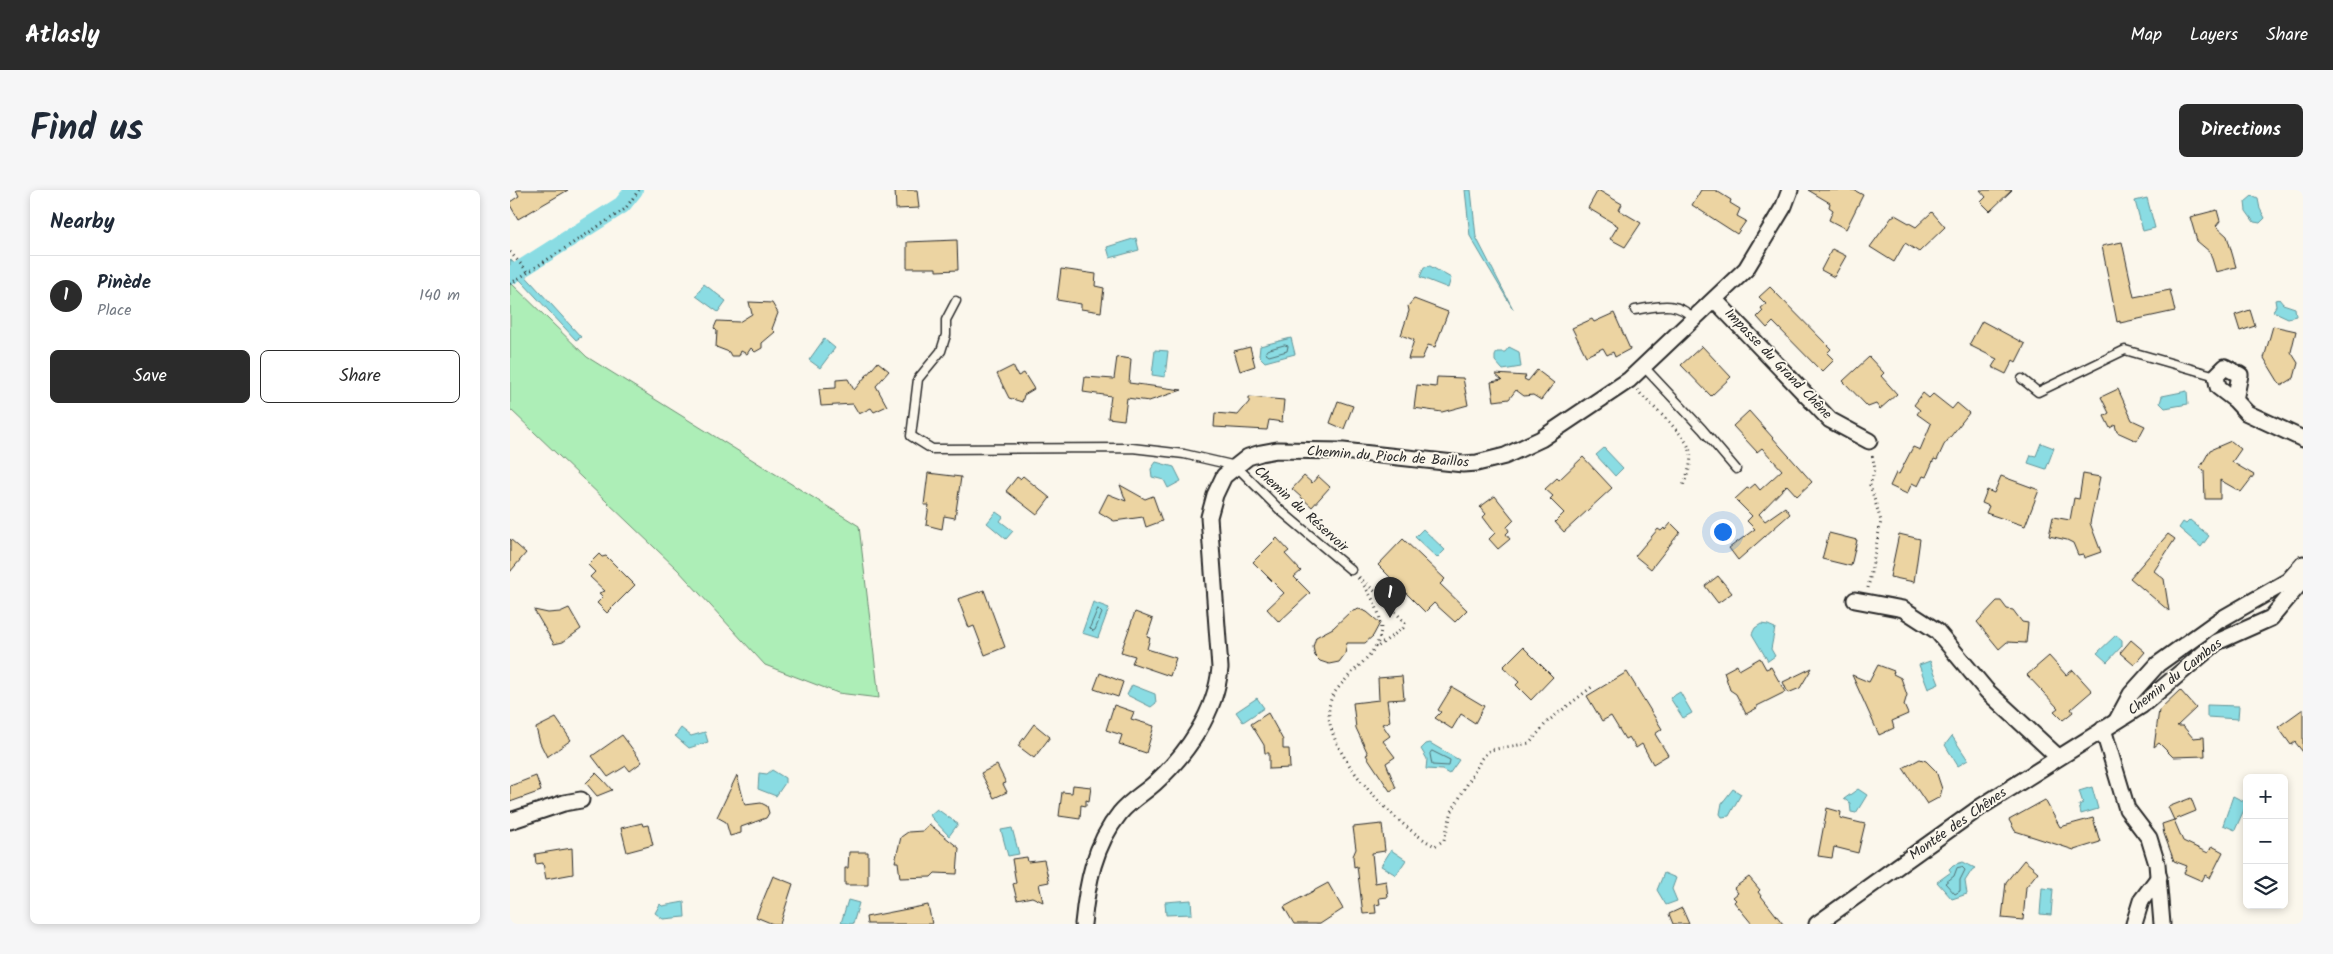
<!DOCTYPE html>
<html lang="en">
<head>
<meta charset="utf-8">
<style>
	body { margin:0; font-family:Kalam,sans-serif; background:#f6f6f7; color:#1f2937 }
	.controls { position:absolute; right:15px; bottom:15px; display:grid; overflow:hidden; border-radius:8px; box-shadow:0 2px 8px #0003 }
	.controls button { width:45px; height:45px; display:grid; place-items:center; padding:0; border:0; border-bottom:1px solid #e0e1e3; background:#fff; color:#1f2937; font:25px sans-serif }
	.you { position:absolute; left:1212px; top:341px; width:18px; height:18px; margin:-12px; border:4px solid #fff; border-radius:50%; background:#1a73e8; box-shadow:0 0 0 8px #1a73e833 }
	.badge { display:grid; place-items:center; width:32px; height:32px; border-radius:50%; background:#2b2b2b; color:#fff; font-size:16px; font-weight:700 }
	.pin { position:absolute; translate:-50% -41px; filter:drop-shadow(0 1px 2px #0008) }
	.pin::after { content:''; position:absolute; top:26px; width:18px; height:15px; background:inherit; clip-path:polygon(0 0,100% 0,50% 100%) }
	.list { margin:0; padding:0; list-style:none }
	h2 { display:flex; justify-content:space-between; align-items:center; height:65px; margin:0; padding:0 20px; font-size:21px }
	h2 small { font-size:16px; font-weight:400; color:#747a83 }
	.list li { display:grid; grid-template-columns:32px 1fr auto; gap:15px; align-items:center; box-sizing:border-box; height:80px; padding:0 20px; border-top:1px solid #e0e1e3 }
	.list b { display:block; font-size:19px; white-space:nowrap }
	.list p { margin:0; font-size:16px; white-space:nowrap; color:#747a83 }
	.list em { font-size:16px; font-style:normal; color:#747a83 }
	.actions { display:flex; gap:10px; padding:15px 20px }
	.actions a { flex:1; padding:11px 0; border:1px solid #2b2b2b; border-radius:8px; text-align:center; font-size:18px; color:#2b2b2b }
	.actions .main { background:#2b2b2b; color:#fff }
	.icon { flex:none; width:28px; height:28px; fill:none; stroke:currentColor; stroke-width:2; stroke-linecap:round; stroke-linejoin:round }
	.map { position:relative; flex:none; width:1793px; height:734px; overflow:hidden; border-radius:8px }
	header { display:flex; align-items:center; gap:30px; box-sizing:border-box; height:70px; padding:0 25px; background:#2b2b2b; color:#fff }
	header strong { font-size:24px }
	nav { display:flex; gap:28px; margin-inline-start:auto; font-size:18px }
	.intro { display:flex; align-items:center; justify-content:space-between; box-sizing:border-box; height:120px; padding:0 30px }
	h1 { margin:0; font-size:35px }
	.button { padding:12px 22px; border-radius:8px; background:#2b2b2b; color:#fff; font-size:18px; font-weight:700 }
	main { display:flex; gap:30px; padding:0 30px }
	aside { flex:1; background:#fff; border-radius:8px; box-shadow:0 2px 8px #0003 }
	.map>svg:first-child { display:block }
	.green { fill:#adeeb7; stroke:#6c8c71 }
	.water { fill:#8adce3; stroke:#649599 }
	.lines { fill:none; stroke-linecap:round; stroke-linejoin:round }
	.shore { stroke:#517275; stroke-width:1 }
	.canal { stroke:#8adce3; stroke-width:18 }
	.building { fill:#ecd4a2; stroke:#2b2b2b }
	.lane-casing { stroke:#2b2b2b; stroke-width:11 }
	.street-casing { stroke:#2b2b2b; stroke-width:19 }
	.path { stroke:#2b2b2b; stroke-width:3; stroke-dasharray:1 4; stroke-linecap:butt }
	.lane { stroke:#fbf7ec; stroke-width:8 }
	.street { stroke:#fbf7ec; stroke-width:15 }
	.labels { text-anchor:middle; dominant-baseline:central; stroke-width:4; stroke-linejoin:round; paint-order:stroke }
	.street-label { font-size:14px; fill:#2b2b2b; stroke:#fbf7ec }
</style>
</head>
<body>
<header>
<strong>Atlasly</strong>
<nav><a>Map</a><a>Layers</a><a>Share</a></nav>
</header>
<div class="intro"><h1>Find us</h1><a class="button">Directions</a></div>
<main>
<aside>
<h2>Nearby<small></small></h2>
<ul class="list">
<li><span class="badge">1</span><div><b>Pinède</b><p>Place</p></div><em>140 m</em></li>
</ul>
<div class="actions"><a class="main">Save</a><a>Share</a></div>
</aside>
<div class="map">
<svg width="1793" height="734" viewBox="0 0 1793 734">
	<rect width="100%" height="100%" fill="#fbf7ec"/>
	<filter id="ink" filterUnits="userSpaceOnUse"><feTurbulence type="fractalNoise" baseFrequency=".02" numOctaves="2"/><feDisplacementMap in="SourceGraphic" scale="10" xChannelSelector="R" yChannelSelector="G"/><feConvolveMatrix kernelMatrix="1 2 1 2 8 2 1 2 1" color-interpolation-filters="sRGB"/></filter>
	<g filter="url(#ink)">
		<path class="green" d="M0,92l77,75 272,169 20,172 -41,-5 -73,-28 -87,-95 -168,-161z"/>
		<g class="water">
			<path d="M955,0h6l5,47 37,72 -43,-73z"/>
			<path d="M1742,6l6,3 2,10 5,9 -5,5 -6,-1 -8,-11 -1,-9z"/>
			<path d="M1637,8l8,30 -12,3 -8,-30z"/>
			<path d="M626,48l3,12 -29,8 -3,-11z"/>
			<path d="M0,69l71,78 -5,3 -66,-71z"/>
			<path d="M920,76l21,12 -3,10 -28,-11 4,-10z"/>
			<path d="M194,94l22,17 -8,11 -22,-16z"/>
			<path d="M1769,109l4,5 12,4 1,8 -8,2 -15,-7 3,-5 -1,-6z"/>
			<path d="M781,148l4,16 -30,8 -6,-6 1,-10z"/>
			<path d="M314,149l11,9 -15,20 -11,-8z"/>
			<path d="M999,157l10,5 2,15 -18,3 -8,-9v-5l2,-4h8z"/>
			<path d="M645,160l13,1 -3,26 -13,-2z"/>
			<path d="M1677,201l1,13 -23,4 -5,-5 2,-7z"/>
			<path d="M1531,253l13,5 -8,21 -18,-6 3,-8 5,1z"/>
			<path d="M1094,258l19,20 -8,8 -19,-21z"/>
			<path d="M646,272l18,5 7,14 -13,7 -4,-8 -12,-3 -1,-8z"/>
			<path d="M486,322l7,5 -3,4 13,10 -7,8 -19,-16z"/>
			<path d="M1680,330l19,16 -8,11 -22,-19 4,-6 3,2z"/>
			<path d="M913,339l22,21 -8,8 -22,-21z"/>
			<path d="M583,412l16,6 -11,30 -16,-5z"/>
			<path d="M1251,434l7,1 7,3 -4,21 4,7 -7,5 -16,-27 3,-6z"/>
			<path d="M1606,445l6,5v6l-15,16 -10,-9z"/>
			<path d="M1420,471l9,23 -11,5 -9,-24z"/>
			<path d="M622,495l23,9 1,9 -5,4 -24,-12z"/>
			<path d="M1170,502l12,21 -9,5 -13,-20z"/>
			<path d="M747,508l7,10 -21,14 -7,-10z"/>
			<path d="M1697,515l32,1 -1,13 -31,-2z"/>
			<path d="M171,538l10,8 14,-4 3,10 -19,6 -14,-12z"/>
			<path d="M1442,546l16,24 -10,6 -13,-21z"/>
			<path d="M920,553l29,17 -10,14 -7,-4 -16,-1 1,-10 -6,-10 5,-5z"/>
			<path d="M262,580l13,8v5l-9,13 -18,-7 1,-16 8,1z"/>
			<path d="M1582,597l6,22 -17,5 -2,-9 4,-2 -4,-12z"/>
			<path d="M1223,599l8,5 -12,22 -7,1 -2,-3 2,-11z"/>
			<path d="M1348,599l9,6 -11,18 -5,-1 -1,-9 -6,-4z"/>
			<path d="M1723,606l14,7 -12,27 -12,-5z"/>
			<path d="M427,619l21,15 -9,12 -17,-18 -2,-3z"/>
			<path d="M502,638l7,26 -11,2 -7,-26z"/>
			<path d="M881,660l15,10 -10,15 -15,-9z"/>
			<path d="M1453,672l12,6 -3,2 -7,11 2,13 -15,5 -15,-17 14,-10 -2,-3 4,-4z"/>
			<path d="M1154,683l12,5 -4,11 5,12 -11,4 -9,-15z"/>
			<path d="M1532,698l11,1 -2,26 -11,-1z"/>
			<path d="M338,710l11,3 -6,21 -12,-1z"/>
			<path d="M681,710l1,14 -26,1 -1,-13z"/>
			<path d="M174,712l1,15 -22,2 -8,-6 5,-9 2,2z"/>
		</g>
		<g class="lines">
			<g class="shore">
				<path d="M775,155l3,1 -1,5 -18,5 -4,-3 2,-3z"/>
				<path d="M588,419l4,4 -7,17 -2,1 -3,-3z"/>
				<path d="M922,561l18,9 -1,6 -17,-1 -2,-11z"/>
				<path d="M1452,677l3,3 -5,10v11l-5,3 -10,-11 9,-7 3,-8z"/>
			</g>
			<path class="canal" d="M0,86l112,-71 12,-15"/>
		</g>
		<g class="building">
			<path d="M6,0h52l-50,29 -8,-14v-3l9,-6z"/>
			<path d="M385,0h22l2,18 -23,1z"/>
			<path d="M1088,0l24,14 -3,6 22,13 -16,24 -15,-8 8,-13 -30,-18z"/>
			<path d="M1191,0h14l16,10 -1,3 10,6 -3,7 9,5 -9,13 -45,-29z"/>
			<path d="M1298,0h46l9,5 -17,34 -17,-9 4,-10 -4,-3 1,-4z"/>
			<path d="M1470,0h32l-22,21 -9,-9 5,-5z"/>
			<path d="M1707,20l3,11 -4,5 11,10 9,31 -20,5 -6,-20 -13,-11 -7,-24z"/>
			<path d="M1422,22l13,15 -26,25 -14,-9 -11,19 -24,-15 22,-30 3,-2 21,12z"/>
			<path d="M447,50l1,30 -22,1v-3h-29v-26z"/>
			<path d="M1612,52l12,55 36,-7 5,21 -55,12v-2l-3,1 -15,-76z"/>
			<path d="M1322,59l14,7 -12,21 -13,-7z"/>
			<path d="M551,79l35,5 -1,12 9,2 -3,24 -20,-3v-5l-24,-4z"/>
			<path d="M1260,97l61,62 -4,4 7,7 -12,12 -49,-50 -6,6 -10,-11 6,-6 -2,-3 5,-4 -7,-7z"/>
			<path d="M904,109l34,13 -13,35 -7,-2 -6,14h-14l6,-19 -13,-5 8,-24 -1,-5z"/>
			<path d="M239,112l23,1 6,10 -6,16 3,3 -13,11v5l-7,4 -4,-4 -4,6 -6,-3 -2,5h-8l-2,-4 -13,-5 1,-16 -3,-3 3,-7 22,1 13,-8z"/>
			<path d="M1740,120l5,16 -15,5 -5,-16z"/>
			<path d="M1104,123l16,36 -15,8 -2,-5 -6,3 -4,-7 -17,8 -14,-28 20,-9 2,3z"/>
			<path d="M1472,131l43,23 -9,18 -3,-2 -7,14 -14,-7 5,-8 -28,-14z"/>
			<path d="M1763,136l23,5 -5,21 7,11 -4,15 -13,8 -17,-28z"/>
			<path d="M1192,156l29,31 -20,19 -30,-31z"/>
			<path d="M740,157l5,19 -15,5 -6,-20z"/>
			<path d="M607,167l14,2 -2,24 53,7 -33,11 -22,-3 -3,22 -16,-2 3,-22 -28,-4 2,-15 29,2z"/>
			<path d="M1359,167l15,16 -3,3 16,18 -17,15 -4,-5 -8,3 -25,-26z"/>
			<path d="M368,172l11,9 -13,15 11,20 -13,6 -3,-4 -12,6 -6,-10 -32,2 -2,-17 17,-1v-8l12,-1 6,11z"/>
			<path d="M503,176l5,10 6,-3 10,16 -10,6 -2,7 -13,-4 -12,-24z"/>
			<path d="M1027,180l17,13 -13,17 -8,-5 -9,1 -8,-6 -7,9 -15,2 -3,-19 11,-2 -7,-6 31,2 -2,3 4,2z"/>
			<path d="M927,187l26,1 5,27 -26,7 -28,-4 3,-23 19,2z"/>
			<path d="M1608,199l14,31 13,6 -8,15 -20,-9 -2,-7 -5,3 -6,-12 5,-3 -8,-16z"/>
			<path d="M1413,203l6,5 4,-4 19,15 5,-6 12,10 -25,32 -7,15 -3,-1 -8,18 -3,-1 -5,10 -6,-3 -5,11 -17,-8 6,-13 3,1 14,-27 7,3 11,-26 -14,-10 3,-4 -6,-5z"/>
			<path d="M739,207l35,3 -2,22 -13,-2 -2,10 -53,-3 1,-14 23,2 11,-13z"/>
			<path d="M828,211l15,5 -9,23 -14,-6z"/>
			<path d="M1239,221l63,71 -15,14 -10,-11 -28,29 6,7 20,-14 5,7 -52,46 -9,-12 26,-19 -8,-8 5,-5 -17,-17 12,-11 2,1 6,-5 5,6 22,-20 -20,-22 -5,4 -24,-26z"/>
			<path d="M1721,251l10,8 -9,13 22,13 -13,17 -21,-12v19h-15l-1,-28 -4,-3 10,-18z"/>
			<path d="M1073,267l29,31 -48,44 -9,-10 9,-9 -14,-14 3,-3 -8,-7 12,-11 2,2z"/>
			<path d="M418,283l33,4 -6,41 -11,-2 -2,13 -16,-4 3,-20h-5z"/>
			<path d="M1573,284l17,3 -10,46 11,29 -17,6 -1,-4 -5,1 -5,-12 -6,-3 -18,-4 4,-19 17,3 4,-22 5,1z"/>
			<path d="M513,286l27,22 -13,17 -31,-24 11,-14 3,2z"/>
			<path d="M794,286l8,7 6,-7 12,11 -18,20 -20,-18z"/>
			<path d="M1491,286l38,14 -14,36 -39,-13 3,-7 -7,-3 5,-13 7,3z"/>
			<path d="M610,295l25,14 8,-3 9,25 -16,6 -3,-10 -29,4 -15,-9 9,-18 18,7z"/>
			<path d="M985,306l19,24 -7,7 2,4 -3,3 4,5 -12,10 -9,-10 6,-6 -12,-16 3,-3 -6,-7z"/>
			<path d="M1161,333l9,9 -29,37 -16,-13 23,-27 3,2 3,-3 1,2z"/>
			<path d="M1319,343l28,7 -6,26 -29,-7z"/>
			<path d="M1389,344l21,5 -6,43 -24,-5z"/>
			<path d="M1658,344l7,5 -21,32 10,8 5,32 -39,-33z"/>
			<path d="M767,348l12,13 -4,3 16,17 -7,6 16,16 -31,29 -12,-13 17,-16 -31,-31z"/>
			<path d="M0,349l16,14 -16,19z"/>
			<path d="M893,349l42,40 -5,5 27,26 -12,12 -21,-19 -9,9 -47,-47z"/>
			<path d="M89,364l3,3 4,-1 29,29 -28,28 -10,-10 6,-6 -4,-4 6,-2 -15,-14 5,-5 -7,-7z"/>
			<path d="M1208,386l14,17 -14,10 -13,-17z"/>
			<path d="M474,400l21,57 -20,8 -11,-29 -5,2 -11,-29z"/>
			<path d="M1487,411h4l6,8 6,1 9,12 6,1 -2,20 -19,-1 -8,7 -22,-27z"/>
			<path d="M59,418l12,21 -18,13 -9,2 -20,-34 14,3 12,-1z"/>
			<path d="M849,419l8,3 13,11 -7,13 -8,7h-18l-2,11 -6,8 -10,2 -9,-3 -5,-5 -2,-9 3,-10 17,-9 17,-16z"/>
			<path d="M625,422l18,7 -6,18 3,1 -3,11 29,9 -6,18 -38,-13 3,-7 -14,-4z"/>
			<path d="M1621,450l14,12 -11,13 -14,-12z"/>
			<path d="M1013,457l30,30 -22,23 -15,-15 3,-3 -16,-15z"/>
			<path d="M1539,466l17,19 7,-5 19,21 -21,18 2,3 -10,8 -9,-9 4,-3 -31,-33z"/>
			<path d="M1250,468l6,11 5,-2 14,25 -28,14v2l-11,6 -10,-20 -6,-4 -6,-18 13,-7 2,5z"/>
			<path d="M1368,475l16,6 -1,3 8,4 6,17 -3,10 4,9 -16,7 2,7 -15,7 -27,-60 17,7z"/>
			<path d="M1302,478l-12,20 -12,5 -5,-11z"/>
			<path d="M1117,482l35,57 -7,5 13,21 -15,9 -11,-20 -6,4 -7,-11 -4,2 -14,-23 -9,5 -15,-25z"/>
			<path d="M590,483l23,9 -5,15 -24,-8z"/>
			<path d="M892,486l2,23 -17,1 3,22 -8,2 8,12 -7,5 12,16 -9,6 10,25 -6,3 -24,-36 2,-1 -12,-26 -3,-25 26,-3 -1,-22z"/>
			<path d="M942,497l32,19 -9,17 -14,-9 -9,15 -17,-11 6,-6 -3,-2z"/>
			<path d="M1670,500l16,18 -19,18h6l10,12 11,-1 1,19 -32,1 -14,-14 -5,4 5,-37z"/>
			<path d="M604,515l20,7 -3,7 23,7 -8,27 -27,-9 3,-9 -16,-5z"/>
			<path d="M1793,519v43l-8,-10 -4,3 -13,-18z"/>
			<path d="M758,523l15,27v9h6l1,19 -21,1v-16h-4l-1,-8 -13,-21z"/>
			<path d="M46,528l15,22 -24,17 -7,-14 -4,-15z"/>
			<path d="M524,534l16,13 -16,21 -16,-12z"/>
			<path d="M112,545l20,27 -12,9 -4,-5 -18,11 -16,-21z"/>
			<path d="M1410,569l6,2 10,10 6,18 -2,8 -13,7 -24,-36z"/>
			<path d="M487,575l9,18 -3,1 4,8 -13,6 -13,-25z"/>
			<path d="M86,583l7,7 9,10 -15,6 -11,-13z"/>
			<path d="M227,585l8,30 16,-2 6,3 2,7 -3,5 -25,9v6l-11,3 -4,-14 -9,-5z"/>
			<path d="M26,586l5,15 -31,11v-16z"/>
			<path d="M563,595l18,2 -2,14 -3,-1v6l-5,-1 -1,14 -21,-3 3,-24 10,1z"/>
			<path d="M1681,608l5,13 -22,9 -6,-13z"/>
			<path d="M1535,610l15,27 33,-9 7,24 -26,8 -59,-19 -6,-11z"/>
			<path d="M1317,618l14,4 -1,6 25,6 -7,29 -24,-6 -2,11 -14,-2z"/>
			<path d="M1664,630l9,21 25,12 4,-7 11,6 -13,26 -5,-3 -3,6 -18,-8 3,-7 -13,-5 -10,-27 -2,-10z"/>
			<path d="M132,633l1,3 5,-1 5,20 -26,7 -6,-24z"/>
			<path d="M419,634l30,24 -2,26 -22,-1 -4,4 -31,1 -2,-16h-3l6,-25 7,-5 15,-1z"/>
			<path d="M872,634l3,27 -13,2 3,30 11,-2 2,16 -9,1 1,6 -5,1 1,8 -13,1 -6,-48 -3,1 -1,-11 3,-7 -3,-22z"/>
			<path d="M62,658l1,26 -27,5 -3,-16 -7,1 -1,-10z"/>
			<path d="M339,662h19v33h-23v-17h3z"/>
			<path d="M517,667l1,5 16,-2 5,22 -10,2 4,18 -11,-5 -15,3 -4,-16 3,-1 -4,-24z"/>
			<path d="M1514,670l14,12 -12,15 -3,33 -21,-2 4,-36z"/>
			<path d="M263,686l20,8 -13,40h-7l-17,-7z"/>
			<path d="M1239,687l11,13 -2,2 25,32h-31l-18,-22 2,-2 -3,-3 5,-4 -4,-5z"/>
			<path d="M818,693l15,26 -23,15h-26l-10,-17z"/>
			<path d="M418,715l4,19h-65l-1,-7z"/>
			<path d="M1172,718l7,16h-16l-4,-10z"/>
		</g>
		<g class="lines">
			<defs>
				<g id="lane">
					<path d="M446,111l-10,19v15l-5,16 -23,28 -7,57 21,13 200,-1 52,6 52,12 44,44 71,60"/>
					<path d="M1125,120c25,-4 40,-10 60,9"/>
					<path d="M1134,177l58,62 34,40"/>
					<path d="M1512,189l16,13 87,-42 91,26"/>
				</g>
				<g id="street">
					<path d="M1205,110l115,120 39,21"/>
					<path d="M1725,210l5,-25 -15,-8 -9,9 2,11 17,13 12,13 56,26"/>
					<path d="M1345,410l48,9 34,22 50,60 71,66"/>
					<path d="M1607,530l14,-26 27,-30 60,-43 70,-40 15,-17"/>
					<path d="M1593,539l24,80 22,29 8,26 5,60"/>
					<path d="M0,631l54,-18 17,-3"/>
					<path d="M573,734c4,-40 11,-79 37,-111 10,-12 24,-20 35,-30 32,-29 61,-71 65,-115l-11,-151 6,-22 9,-19 24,-19 13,-4 16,-3 66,1 120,13 14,-1 28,-7 36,-17 88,-59 117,-111 38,-63 6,-16"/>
					<path d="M1307,734l165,-118 159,-100 76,-64 54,-24 32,-38"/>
					<path d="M1624,734l7,-23 18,-24"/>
				</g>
			</defs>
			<use href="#lane" class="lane-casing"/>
			<use href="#street" class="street-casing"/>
			<g class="path">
				<path d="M0,62l18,20"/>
				<path d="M0,94l115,-75 14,-19"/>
				<path d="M1127,200c13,15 46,42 52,58 5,12 -2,27 -6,38"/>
				<path d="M849,387l30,27 16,19 -2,5 -27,20"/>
				<path d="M848,388c15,18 32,47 17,69 -7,12 -19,21 -28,31 -6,7 -15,15 -17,25 -12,45 68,125 105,143l9,-6 8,-29 30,-53 8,-8 40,-7 17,-21 46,-36"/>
				<path d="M1358,398l13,-67 -11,-36 5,-16 -3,-15"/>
			</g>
			<use href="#lane" class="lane"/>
			<use href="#street" class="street"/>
		</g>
	</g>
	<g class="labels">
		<g class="street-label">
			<text transform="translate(1268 174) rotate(46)">Impasse du Grand Chêne</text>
			<text transform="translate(878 267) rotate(4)">Chemin du Pioch de Baillos</text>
			<text transform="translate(791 319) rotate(42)">Chemin du Réservoir</text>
			<text transform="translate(1665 487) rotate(-38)">Chemin du Cambas</text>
			<text transform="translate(1448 634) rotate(-35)">Montée des Chênes</text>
		</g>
	</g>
</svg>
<div class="controls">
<button>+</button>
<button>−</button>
<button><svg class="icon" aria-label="layers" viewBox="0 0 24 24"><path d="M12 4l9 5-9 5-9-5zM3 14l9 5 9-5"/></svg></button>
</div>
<div class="you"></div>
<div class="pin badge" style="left:880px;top:428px">1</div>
</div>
</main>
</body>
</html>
